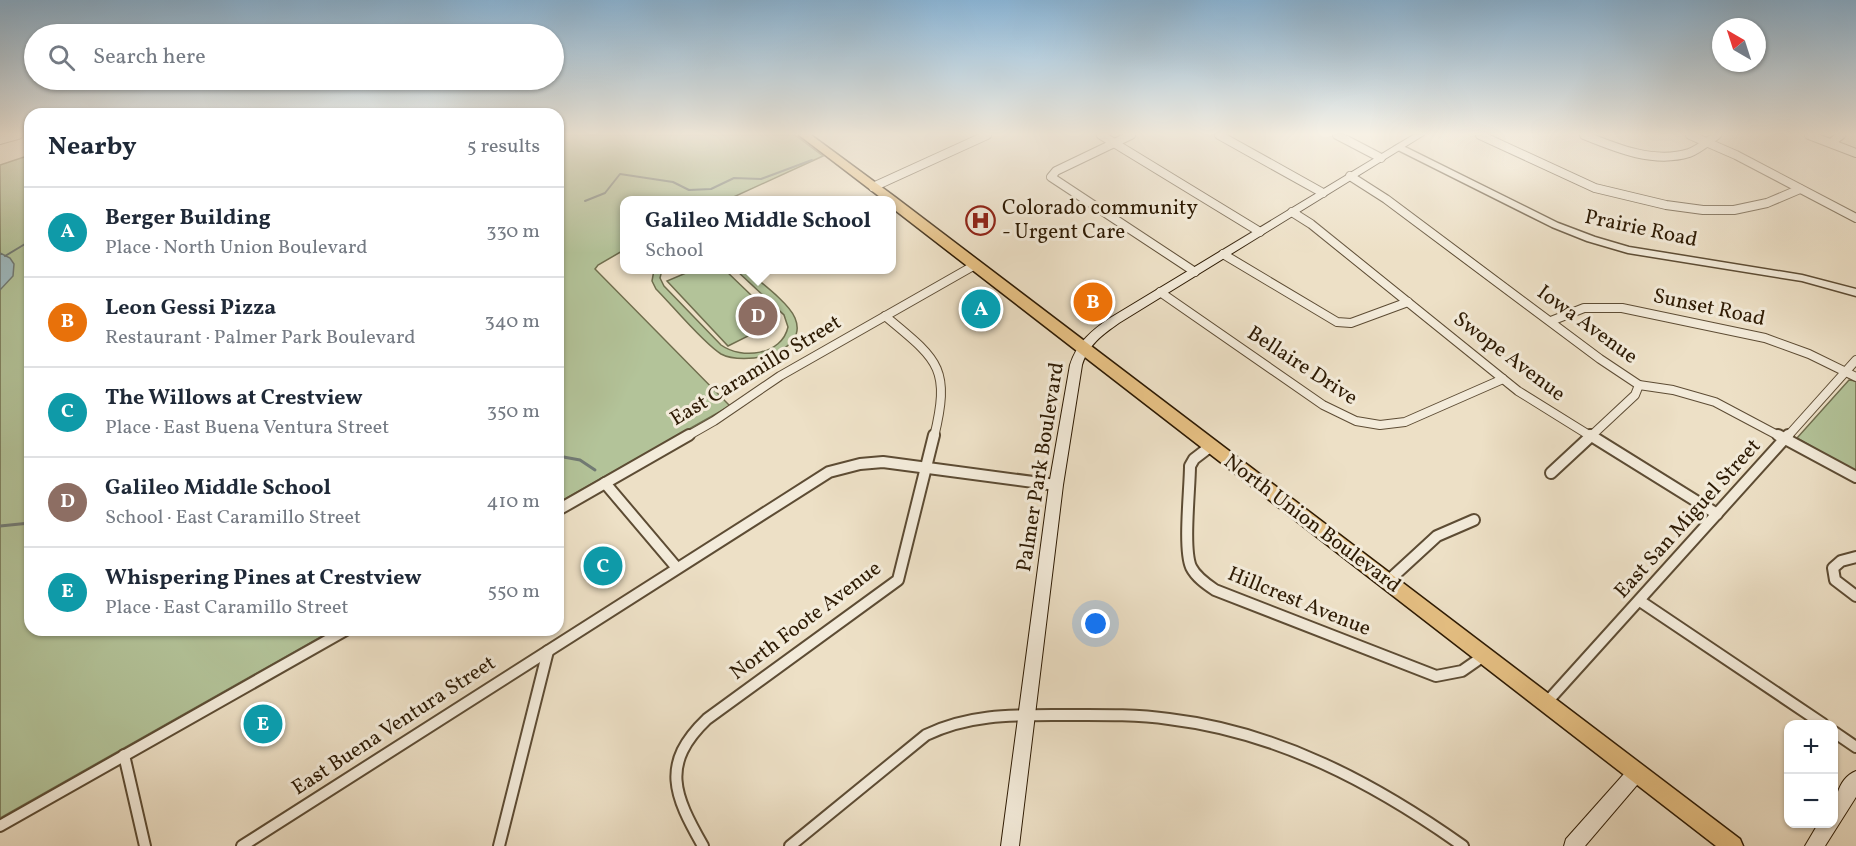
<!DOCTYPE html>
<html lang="en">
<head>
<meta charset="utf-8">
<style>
	body { margin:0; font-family:Vollkorn,serif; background:#f2f2f3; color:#1f2937 }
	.controls { position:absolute; right:18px; bottom:18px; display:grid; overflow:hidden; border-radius:12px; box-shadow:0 2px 4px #0004 }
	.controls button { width:54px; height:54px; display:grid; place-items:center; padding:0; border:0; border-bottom:2px solid #e0e1e3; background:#fff; color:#1f2937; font:30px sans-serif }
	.compass { position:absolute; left:1712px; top:18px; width:54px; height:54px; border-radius:50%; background:#fff; box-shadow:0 2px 4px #0004; rotate:321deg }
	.you { position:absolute; left:1096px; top:624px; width:21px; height:21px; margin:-15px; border:4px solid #fff; border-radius:50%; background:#1a73e8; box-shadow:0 0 0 9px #1a73e833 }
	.badge { display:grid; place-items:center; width:39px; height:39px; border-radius:50%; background:#8f2418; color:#fff; font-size:20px; font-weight:700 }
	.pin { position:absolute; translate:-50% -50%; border:3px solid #fff; box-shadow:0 2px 6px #0006 }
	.popup { position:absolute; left:620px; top:196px; width:276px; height:78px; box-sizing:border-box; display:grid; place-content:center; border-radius:12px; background:#fff; filter:drop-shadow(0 2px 4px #0005); font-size:20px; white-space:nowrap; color:#747a83 }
	.popup b { font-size:22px; color:#1f2937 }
	.popup::after { content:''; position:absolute; left:50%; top:100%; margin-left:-12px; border:12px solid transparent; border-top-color:#fff }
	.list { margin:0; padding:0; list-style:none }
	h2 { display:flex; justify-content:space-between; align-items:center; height:78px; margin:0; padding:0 24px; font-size:26px }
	h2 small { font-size:20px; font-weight:400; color:#747a83 }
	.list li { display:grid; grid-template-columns:39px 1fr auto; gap:18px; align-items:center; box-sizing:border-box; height:90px; padding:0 24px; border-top:2px solid #e0e1e3 }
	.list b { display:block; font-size:22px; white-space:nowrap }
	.list p { margin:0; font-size:20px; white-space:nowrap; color:#747a83 }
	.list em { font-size:20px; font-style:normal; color:#747a83 }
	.icon { flex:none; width:33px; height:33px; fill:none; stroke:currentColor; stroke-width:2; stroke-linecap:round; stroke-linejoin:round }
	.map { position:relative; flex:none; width:1856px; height:846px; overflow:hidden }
	.search { position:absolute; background:#fff; box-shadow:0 2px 4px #0004; left:24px; top:24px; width:540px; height:66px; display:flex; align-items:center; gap:15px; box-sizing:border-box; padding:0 21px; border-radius:33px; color:#747a83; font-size:22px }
	.panel { position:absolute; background:#fff; box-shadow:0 2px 4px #0004; left:24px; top:108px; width:540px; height:528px; border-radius:18px }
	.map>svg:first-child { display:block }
	.green { fill:#b3c399; stroke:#706e4e; stroke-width:1.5 }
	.water { fill:#9ebac0; stroke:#717a74; stroke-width:1.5 }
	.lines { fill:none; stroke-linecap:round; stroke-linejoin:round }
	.stream-far1 { stroke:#717a74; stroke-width:2 }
	.stream { stroke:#717a74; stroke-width:3 }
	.minor-far1-casing { stroke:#5d4c34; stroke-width:10 }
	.minor-casing { stroke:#5d4c34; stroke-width:14 }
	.tertiary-casing { stroke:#5d4c34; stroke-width:3 }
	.secondary-casing { stroke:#2d1a03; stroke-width:2 }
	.primary-casing { stroke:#2d1a03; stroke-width:3 }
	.minor-far1 { stroke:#f3ebda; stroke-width:8 }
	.minor { stroke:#f3ebda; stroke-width:10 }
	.tertiary { fill:#f3ebda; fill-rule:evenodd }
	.secondary { fill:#f3ebda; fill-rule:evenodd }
	.primary { fill:#e6c083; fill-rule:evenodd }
	.labels { text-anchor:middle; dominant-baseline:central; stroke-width:6; stroke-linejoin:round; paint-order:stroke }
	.poi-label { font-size:21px; fill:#2d1a03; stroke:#f3ebda; text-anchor:start }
	.street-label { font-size:21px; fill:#2d1a03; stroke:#f3ebda }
</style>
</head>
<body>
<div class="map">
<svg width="1856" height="846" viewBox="0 0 1856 846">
	<rect width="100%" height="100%" fill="#ede0c6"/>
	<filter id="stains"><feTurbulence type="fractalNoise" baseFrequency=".00333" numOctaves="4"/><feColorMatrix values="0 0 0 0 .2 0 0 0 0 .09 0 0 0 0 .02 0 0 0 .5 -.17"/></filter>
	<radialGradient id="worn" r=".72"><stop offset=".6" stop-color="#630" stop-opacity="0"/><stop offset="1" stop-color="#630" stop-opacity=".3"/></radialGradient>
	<g class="green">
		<path d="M558,135h237l28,21 -96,44h-103v50l-26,15 -3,4 135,137 -172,97z"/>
		<path d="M30,155v475h303l-333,188v-653z"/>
		<path d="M654,270h8l-2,8 4,8 57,59c21,15 61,10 67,-18l-4,-12 -48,-45h10c13,11 43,33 49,48 15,36 -52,48 -74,36 -17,-10 -50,-50 -65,-65l-4,-8z"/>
		<path d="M693,270h32l53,51 -50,25 -61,-65z"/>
		<path d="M1849,380l7,1v91l-59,-34z"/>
	</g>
	<path class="water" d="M0,253l10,5 4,6 -1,12 -13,14z"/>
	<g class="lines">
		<g class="stream-far1">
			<path d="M585,201l20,-8 15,-19 53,8 16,8 22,-1 23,-11 27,1 51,-19"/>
			<path d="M558,205l4,-1"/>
			<path d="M5,256l25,-15"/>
		</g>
		<g class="stream">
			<path d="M558,456l22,4 15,10"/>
			<path d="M0,526l30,-3"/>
		</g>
		<defs>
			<g id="minor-far1">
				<path d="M1101,135l159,97"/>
				<path d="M1131,135l-75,36 -5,6 144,95"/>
				<path d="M1219,135l104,58"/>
				<path d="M1337,135l44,23"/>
				<path d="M1480,135l115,53 71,17 37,5h31l33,-7 33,-14"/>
				<path d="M1584,135c32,13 70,29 105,18 11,-4 19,-12 28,-18"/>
				<path d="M1690,135l46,20 120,63"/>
				<path d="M1809,135l47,18"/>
				<path d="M0,140l18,-5"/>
				<path d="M1831,143l10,-8"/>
				<path d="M1350,176l36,23 214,160 39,26 34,5 42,12 66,35"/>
				<path d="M873,187l114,-52"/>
				<path d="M1292,212l19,12 207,167 74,46"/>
				<path d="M1223,254l114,68 14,1 57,-21"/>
				<path d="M1160,292l163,113 33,16 24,4 25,-3 98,-43"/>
				<path d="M885,316c53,44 66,51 49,121"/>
				<path d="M1551,321l33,-13h38l143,30 44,16 47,23"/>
				<path d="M686,437l28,-16 66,-45 195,-111"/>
				<path d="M1590,437l45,-42 4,-10"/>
				<path d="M1787,437l69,-77"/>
			</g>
			<g id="minor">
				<path d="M1590,435l127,79"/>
				<path d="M1778,435l78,42"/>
				<path d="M1211,446l-17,13 -4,7c0,22 -7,83 1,101 5,10 15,17 24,23l221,86 26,-5 23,-16"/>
				<path d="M1551,473l41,-38"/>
				<path d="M605,483l72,85"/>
				<path d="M558,510l131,-75"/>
				<path d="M1856,557l-15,4 -8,7 2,12 21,16"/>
				<path d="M1388,581l49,-45 37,-16"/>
				<path d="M1640,601l183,123"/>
				<path d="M1547,702l241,-267"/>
				<path d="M1834,732l22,15"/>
				<path d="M124,755l21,91"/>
				<path d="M0,826l346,-196"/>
				<path d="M242,846l587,-374 31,-8 23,-2 173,23"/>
				<path d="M499,846l49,-195"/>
				<path d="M703,846c-29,-51 -43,-82 4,-127l191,-139 36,-145"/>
				<path d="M790,846l136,-111c43,-21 87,-20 134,-20 36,0 73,-1 109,4 109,13 205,64 294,127"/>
			</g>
			<path id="tertiary" d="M1399,144l159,79 37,14 34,10 173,28 54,14v7l-54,-15 -174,-28 -41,-12 -35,-14 -156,-78 -2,-2z"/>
			<g id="secondary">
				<path d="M1413,135h11l-305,188c-17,12 -31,22 -37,42l-19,120 -44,361h-18l48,-361 21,-120c7,-22 22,-35 40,-47z"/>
				<path d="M1637,763l6,3 3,6 -3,6 -58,68h-21l2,-7 65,-73z"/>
				<path d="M1856,771v26l-31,49h-20l13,-22h16c0,-19 2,-45 22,-53z"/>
			</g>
			<path id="primary" d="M799,135h12l84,62 845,642 3,7h-27l-825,-639v-7h-7z"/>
		</defs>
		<use href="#minor-far1" class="minor-far1-casing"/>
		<use href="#minor" class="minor-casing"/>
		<use href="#tertiary" class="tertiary-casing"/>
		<use href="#secondary" class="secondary-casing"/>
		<use href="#primary" class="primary-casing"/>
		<use href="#minor-far1" class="minor-far1"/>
		<use href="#minor" class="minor"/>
		<use href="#tertiary" class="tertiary"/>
		<use href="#secondary" class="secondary"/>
		<use href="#primary" class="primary"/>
	</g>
	<linearGradient id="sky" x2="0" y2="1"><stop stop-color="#8ab6d8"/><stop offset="0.53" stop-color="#f7f1e5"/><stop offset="1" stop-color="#f7f1e5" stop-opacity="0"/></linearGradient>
	<rect width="1856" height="253" fill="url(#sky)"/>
	<defs>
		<symbol id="hospital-ring" viewBox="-11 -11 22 22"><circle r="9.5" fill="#f3ebda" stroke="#8f2418" stroke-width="1.5"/><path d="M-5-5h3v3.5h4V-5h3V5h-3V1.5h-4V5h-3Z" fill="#8f2418"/></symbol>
	</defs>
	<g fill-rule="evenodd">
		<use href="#hospital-ring" x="964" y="204" width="33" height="33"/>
	</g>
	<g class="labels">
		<g class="poi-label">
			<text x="1002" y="208">Colorado community<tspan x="1002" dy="24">- Urgent Care</tspan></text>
		</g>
		<g class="street-label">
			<text transform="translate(1641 229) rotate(12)">Prairie Road</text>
			<text transform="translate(1709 308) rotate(12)">Sunset Road</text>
			<text transform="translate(1587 325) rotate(36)">Iowa Avenue</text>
			<text transform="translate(1509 357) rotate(37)">Swope Avenue</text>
			<text transform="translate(1302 366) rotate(33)">Bellaire Drive</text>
			<text transform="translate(756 371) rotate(-31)">East Caramillo Street</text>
			<text transform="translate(1041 467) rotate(-81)">Palmer Park Boulevard</text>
			<text transform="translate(1688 519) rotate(-48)">East San Miguel Street</text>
			<text transform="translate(1312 524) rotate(37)">North Union Boulevard</text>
			<text transform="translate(1299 602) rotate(22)">Hillcrest Avenue</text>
			<text transform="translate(806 621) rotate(-37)">North Foote Avenue</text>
			<text transform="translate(394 726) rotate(-33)">East Buena Ventura Street</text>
		</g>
	</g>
	<rect width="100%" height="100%" filter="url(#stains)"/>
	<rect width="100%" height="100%" fill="url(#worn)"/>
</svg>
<div class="controls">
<button>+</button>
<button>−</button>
</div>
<svg class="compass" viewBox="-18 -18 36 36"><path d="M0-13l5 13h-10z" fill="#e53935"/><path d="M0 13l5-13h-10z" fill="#747a83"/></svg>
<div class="you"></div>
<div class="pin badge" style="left:981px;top:309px;background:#0f9aa8">A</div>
<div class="pin badge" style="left:1093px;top:302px;background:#e8710a">B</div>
<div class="pin badge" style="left:603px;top:566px;background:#0f9aa8">C</div>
<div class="pin badge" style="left:758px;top:316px;background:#8d6e63">D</div>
<div class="popup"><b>Galileo Middle School</b>School</div>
<div class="pin badge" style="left:263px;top:724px;background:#0f9aa8">E</div>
<div class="search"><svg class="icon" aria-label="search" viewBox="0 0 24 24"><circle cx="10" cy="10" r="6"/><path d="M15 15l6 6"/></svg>Search here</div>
<section class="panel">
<h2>Nearby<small>5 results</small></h2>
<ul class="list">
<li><span class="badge" style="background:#0f9aa8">A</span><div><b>Berger Building</b><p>Place · North Union Boulevard</p></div><em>330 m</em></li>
<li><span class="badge" style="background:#e8710a">B</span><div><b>Leon Gessi Pizza</b><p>Restaurant · Palmer Park Boulevard</p></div><em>340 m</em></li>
<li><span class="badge" style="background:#0f9aa8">C</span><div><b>The Willows at Crestview</b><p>Place · East Buena Ventura Street</p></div><em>350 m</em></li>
<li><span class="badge" style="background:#8d6e63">D</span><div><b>Galileo Middle School</b><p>School · East Caramillo Street</p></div><em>410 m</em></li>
<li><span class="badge" style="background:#0f9aa8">E</span><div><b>Whispering Pines at Crestview</b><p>Place · East Caramillo Street</p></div><em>550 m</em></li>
</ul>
</section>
</div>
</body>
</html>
